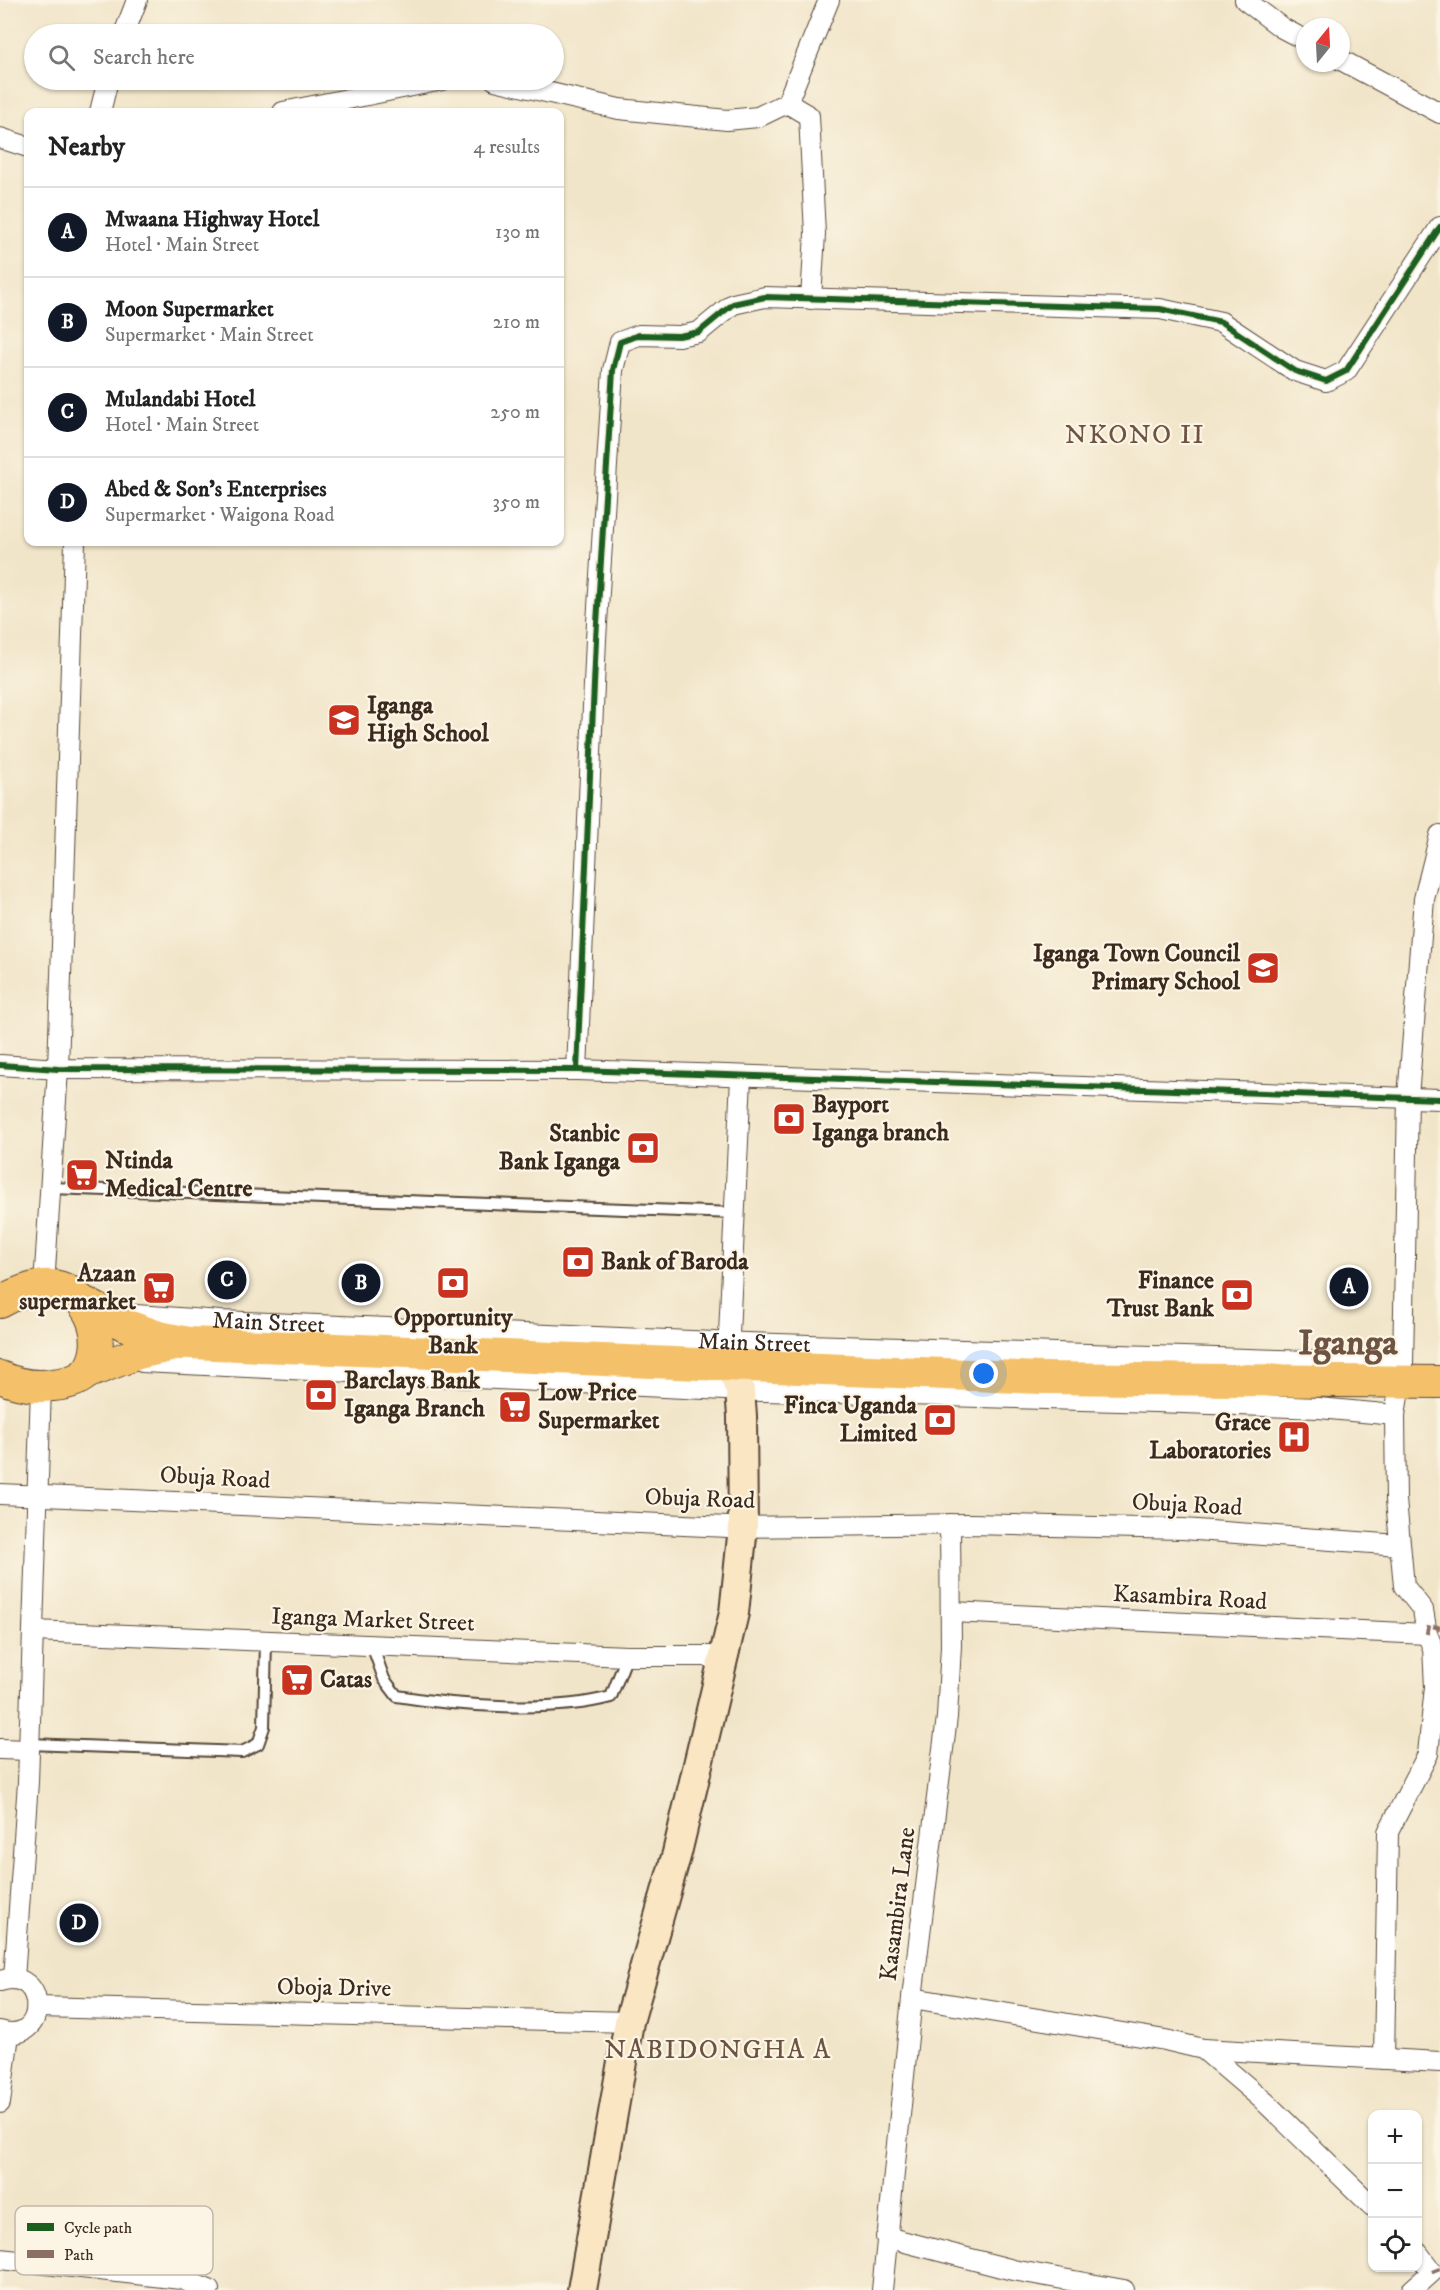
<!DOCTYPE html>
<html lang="en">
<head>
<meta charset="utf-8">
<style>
	body { margin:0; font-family:"IM FELL DW Pica",serif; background:#f6f6f6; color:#222 }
	.controls { position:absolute; right:18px; bottom:18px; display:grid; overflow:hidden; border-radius:12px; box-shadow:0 2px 4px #0004 }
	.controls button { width:54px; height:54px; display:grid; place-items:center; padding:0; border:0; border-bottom:2px solid #e0e0e0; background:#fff; color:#222; font:30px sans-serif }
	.compass { position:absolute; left:1296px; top:18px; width:54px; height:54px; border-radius:50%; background:#fff; box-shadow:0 2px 4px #0004; rotate:18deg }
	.you { position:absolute; left:984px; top:1374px; width:21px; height:21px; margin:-15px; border:4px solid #fff; border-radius:50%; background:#1a73e8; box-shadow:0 0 0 9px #1a73e833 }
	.badge { display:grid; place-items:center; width:39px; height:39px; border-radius:50%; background:#111827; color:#fff; font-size:20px; font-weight:700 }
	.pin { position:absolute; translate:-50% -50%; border:3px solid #fff; box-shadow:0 2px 6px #0006 }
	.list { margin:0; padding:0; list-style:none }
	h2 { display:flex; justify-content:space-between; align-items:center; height:78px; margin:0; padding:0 24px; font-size:26px }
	h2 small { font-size:20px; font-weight:400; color:#767676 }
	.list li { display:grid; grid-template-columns:39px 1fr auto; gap:18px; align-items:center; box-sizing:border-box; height:90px; padding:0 24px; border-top:2px solid #e0e0e0 }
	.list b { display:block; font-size:22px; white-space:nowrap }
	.list p { margin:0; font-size:20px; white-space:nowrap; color:#767676 }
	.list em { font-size:20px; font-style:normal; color:#767676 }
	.icon { flex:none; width:33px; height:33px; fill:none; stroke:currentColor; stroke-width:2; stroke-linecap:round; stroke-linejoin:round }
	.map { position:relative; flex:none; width:1440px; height:2290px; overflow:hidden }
	.search { position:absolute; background:#fff; box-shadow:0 2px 4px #0004; left:24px; top:24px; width:540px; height:66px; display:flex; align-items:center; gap:15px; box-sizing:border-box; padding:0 21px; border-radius:33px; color:#767676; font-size:22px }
	.panel { position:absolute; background:#fff; box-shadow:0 2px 4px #0004; left:24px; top:108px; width:540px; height:438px; border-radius:12px }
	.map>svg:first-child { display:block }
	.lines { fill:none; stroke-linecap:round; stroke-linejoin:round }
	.lane-casing { stroke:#564638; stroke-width:14 }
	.street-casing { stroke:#564638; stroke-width:22 }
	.secondary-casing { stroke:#564638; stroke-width:32 }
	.primary-casing { stroke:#564638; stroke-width:34 }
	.lane { stroke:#fff; stroke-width:10 }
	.street { stroke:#fff; stroke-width:20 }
	.secondary { stroke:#fbe6c3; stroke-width:28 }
	.primary { stroke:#f4c16a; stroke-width:32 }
	.quiet { stroke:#8d6e63; stroke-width:4.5; stroke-dasharray:9 4.5; stroke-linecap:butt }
	.cycleway-casing { stroke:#fcf5e5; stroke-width:10 }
	.cycleway { stroke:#1b5e20; stroke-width:6 }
	.labels { text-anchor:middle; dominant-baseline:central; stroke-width:4.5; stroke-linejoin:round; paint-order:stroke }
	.poi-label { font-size:24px; font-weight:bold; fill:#3b2a1e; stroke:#fcf5e5; text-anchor:start }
	.street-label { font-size:24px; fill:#3b2a1e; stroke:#fcf5e5 }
	.quarter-label { font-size:27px; letter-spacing:1.5px; fill:#6d5341; stroke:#fcf5e5 }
	.town-label { font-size:36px; font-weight:bold; fill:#6d5341; stroke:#fcf5e5 }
	.key { fill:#fcf5e5; stroke:#c2b8a9; stroke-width:1.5 }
	.key-label { font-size:16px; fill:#3b2a1e }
</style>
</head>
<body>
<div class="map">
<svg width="1440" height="2290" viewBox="0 0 1440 2290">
	<rect width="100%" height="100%" fill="#fcf5e5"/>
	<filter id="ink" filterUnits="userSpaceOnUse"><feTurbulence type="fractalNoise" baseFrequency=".0167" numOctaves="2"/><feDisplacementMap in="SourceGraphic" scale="12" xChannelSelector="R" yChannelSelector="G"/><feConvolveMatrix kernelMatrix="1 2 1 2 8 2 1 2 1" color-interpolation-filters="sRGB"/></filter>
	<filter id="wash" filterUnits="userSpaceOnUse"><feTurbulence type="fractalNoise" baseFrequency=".008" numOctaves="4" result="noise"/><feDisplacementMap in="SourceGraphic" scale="24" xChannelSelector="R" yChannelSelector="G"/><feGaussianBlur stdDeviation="1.35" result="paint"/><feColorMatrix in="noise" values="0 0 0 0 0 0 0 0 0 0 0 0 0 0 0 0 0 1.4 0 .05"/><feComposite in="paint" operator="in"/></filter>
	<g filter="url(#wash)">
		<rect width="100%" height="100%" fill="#f1e5c9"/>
	</g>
	<g filter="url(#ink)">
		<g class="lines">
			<defs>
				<g id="lane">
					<path d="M51,1188l684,25"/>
					<path d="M372,1645l12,34 13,17c61,10 155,17 214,1l16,-41"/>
					<path d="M29,1744l213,8 16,-8 6,-17 2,-86"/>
				</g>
				<g id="street">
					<path d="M1245,0l37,28 23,12"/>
					<path d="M124,34l13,-34"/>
					<path d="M1341,60l99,53"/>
					<path d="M495,80l124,29 108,11 31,-3 29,-14 42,-103"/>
					<path d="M787,103l22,13 6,118 -4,65"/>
					<path d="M100,112l8,-32"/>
					<path d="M283,112l159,-32"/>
					<path d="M0,138l28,9"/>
					<path d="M0,1065l58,4 519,1 863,29"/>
					<path d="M577,1070l19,-431 17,-269 7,-28 19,-7 40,1 20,-4 34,-28 32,-7 395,12 61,13 74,49 31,10 20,-10 94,-144"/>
					<path d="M44,1286l14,-217 17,-527"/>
					<path id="s1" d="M122,1314l99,7 494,21 688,22"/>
					<path d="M728,1356l13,-279"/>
					<path d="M142,1362l584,28 430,12 163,6 76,7"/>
					<path d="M0,1494l728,33 242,-3 213,5 216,16"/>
					<path d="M951,1612l476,22"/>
					<path d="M34,1631l593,25h83"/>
					<path d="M0,1749l28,1"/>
					<path d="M14,1979l14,-197 13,-395"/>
					<path d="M0,1981c48,-16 49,66 0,50"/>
					<path d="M912,1998l253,42 38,9 61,52 108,105"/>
					<path d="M38,2007l591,15"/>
					<path d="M1203,2049l237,13"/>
					<path d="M1384,2059l4,-227 40,-78 7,-67 -2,-39 -6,-14 -4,-24 -19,-24 -8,-86 -1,-85 8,-51 5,-267 16,-198 16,-64"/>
					<path d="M0,2103l9,-69"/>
					<path d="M886,2237l127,33 111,20"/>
					<path d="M0,2259l181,20 28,11"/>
					<path d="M882,2290l30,-292 35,-281 4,-71 -1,-122"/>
					<path d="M1412,2290l20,-18 -14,-19"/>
				</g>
				<path id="secondary" d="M582,2290l47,-268 48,-169 57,-240 9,-86 -1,-111 -2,-26 -11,-26"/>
				<g id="primary">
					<path d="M0,1302c13,-7 29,-14 43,-16 43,-5 69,54 44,86 -8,9 -23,12 -34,13 -19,3 -35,0 -53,-8"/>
					<path d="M85,1303l43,23 31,11 30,6 852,35 399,4"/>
					<path d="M86,1373l52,-20 41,-9"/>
				</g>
			</defs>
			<use href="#lane" class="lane-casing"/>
			<use href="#street" class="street-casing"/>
			<use href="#secondary" class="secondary-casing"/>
			<use href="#primary" class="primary-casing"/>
			<use href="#lane" class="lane"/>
			<use href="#street" class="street"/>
			<use href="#secondary" class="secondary"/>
			<use href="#primary" class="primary"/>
			<g class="quiet">
				<path d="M1427,1634l2,-9 11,3"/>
				<path d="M1432,2272l8,-3"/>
			</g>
			<defs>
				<g id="cycleway">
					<path d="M0,1065l58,4 519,1 863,29"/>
					<path d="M577,1070l19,-431 17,-269 7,-28 19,-7 40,1 20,-4 34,-28 32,-7 395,12 61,13 74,49 31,10 20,-10 94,-144"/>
				</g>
			</defs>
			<use href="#cycleway" class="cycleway-casing"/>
			<use href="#cycleway" class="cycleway"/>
		</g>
	</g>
	<defs>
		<symbol id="school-square" viewBox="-11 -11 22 22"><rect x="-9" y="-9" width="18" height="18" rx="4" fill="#c8321e" stroke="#fcf5e5"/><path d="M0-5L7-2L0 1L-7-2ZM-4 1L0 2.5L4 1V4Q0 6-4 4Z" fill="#fff"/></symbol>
		<symbol id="bank-square" viewBox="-11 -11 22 22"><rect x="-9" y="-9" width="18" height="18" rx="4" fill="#c8321e" stroke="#fcf5e5"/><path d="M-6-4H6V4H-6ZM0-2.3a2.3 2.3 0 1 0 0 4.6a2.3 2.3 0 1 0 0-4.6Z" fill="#fff"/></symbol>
		<symbol id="supermarket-square" viewBox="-11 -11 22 22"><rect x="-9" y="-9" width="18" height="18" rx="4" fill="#c8321e" stroke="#fcf5e5"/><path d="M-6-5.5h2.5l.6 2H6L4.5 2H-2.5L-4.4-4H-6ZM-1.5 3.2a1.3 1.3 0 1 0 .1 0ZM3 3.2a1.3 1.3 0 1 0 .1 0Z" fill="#fff"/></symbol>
		<symbol id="hospital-square" viewBox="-11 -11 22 22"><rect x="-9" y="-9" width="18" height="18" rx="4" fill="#c8321e" stroke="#fcf5e5"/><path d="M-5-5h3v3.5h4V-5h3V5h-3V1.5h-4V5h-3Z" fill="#fff"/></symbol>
	</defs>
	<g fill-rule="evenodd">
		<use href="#school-square" x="325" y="701" width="38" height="38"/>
		<use href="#school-square" x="1244" y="949" width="38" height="38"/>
		<use href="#bank-square" x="770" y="1100" width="38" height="38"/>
		<use href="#bank-square" x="624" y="1129" width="38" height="38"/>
		<use href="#supermarket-square" x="63" y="1156" width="38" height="38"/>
		<use href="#bank-square" x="559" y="1243" width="38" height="38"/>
		<use href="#bank-square" x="434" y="1264" width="38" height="38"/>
		<use href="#supermarket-square" x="140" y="1269" width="38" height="38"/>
		<use href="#bank-square" x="1218" y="1276" width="38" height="38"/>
		<use href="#bank-square" x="302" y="1376" width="38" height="38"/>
		<use href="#supermarket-square" x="496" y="1388" width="38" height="38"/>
		<use href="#bank-square" x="921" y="1401" width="38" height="38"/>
		<use href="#hospital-square" x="1275" y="1418" width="38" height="38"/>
		<use href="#supermarket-square" x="278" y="1661" width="38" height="38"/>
	</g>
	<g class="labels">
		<g class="poi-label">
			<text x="367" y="706">Iganga<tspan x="367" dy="28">High School</tspan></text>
			<text x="1240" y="954" text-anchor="end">Iganga Town Council<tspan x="1240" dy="28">Primary School</tspan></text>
			<text x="812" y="1105">Bayport<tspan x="812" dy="28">Iganga branch</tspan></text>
			<text x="620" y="1134" text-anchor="end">Stanbic<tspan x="620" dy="28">Bank Iganga</tspan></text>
			<text x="105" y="1161">Ntinda<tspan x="105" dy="28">Medical Centre</tspan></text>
			<text x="601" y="1262">Bank of Baroda</text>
			<text x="136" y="1274" text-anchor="end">Azaan<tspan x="136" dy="28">supermarket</tspan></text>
			<text x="1214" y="1281" text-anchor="end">Finance<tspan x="1214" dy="28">Trust Bank</tspan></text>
			<text x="453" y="1318" text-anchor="middle">Opportunity<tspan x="453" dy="28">Bank</tspan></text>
			<text x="344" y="1381">Barclays Bank<tspan x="344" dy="28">Iganga Branch</tspan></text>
			<text x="538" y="1393">Low Price<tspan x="538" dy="28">Supermarket</tspan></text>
			<text x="917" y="1406" text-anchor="end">Finca Uganda<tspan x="917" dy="28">Limited</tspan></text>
			<text x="1271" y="1423" text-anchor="end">Grace<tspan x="1271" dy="28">Laboratories</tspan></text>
			<text x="320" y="1680">Catas</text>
		</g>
		<g class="street-label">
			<text stroke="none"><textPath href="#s1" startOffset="147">Main Street</textPath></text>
			<text stroke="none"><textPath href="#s1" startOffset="633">Main Street</textPath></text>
			<text transform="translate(215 1478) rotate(3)">Obuja Road</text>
			<text transform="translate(700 1499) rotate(2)">Obuja Road</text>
			<text transform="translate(1187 1505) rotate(3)">Obuja Road</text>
			<text transform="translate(1190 1598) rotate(3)">Kasambira Road</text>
			<text transform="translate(373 1620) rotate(2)">Iganga Market Street</text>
			<text transform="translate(898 1904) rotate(-83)">Kasambira Lane</text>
			<text transform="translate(334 1988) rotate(1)">Oboja Drive</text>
		</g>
		<g class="quarter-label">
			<text x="1135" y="435">NKONO II</text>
			<text x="718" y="2050">NABIDONGHA A</text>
		</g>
		<g class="town-label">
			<text x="1348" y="1343">Iganga</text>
		</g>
	</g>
	<rect x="15" y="2206" width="198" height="69" rx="9" class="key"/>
	<rect x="27" y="2223" width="27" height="8" fill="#1b5e20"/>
	<rect x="27" y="2250" width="27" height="8" fill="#8d6e63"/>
	<g class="key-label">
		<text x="64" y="2233">Cycle path</text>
		<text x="64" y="2260">Path</text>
	</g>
</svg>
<div class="controls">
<button>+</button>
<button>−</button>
<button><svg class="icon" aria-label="locate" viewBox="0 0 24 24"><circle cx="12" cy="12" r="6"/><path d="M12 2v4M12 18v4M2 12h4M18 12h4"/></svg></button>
</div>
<svg class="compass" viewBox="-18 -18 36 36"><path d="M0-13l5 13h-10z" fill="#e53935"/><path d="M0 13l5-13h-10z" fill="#767676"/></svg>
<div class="you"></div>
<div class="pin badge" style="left:1349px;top:1287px">A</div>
<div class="pin badge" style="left:361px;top:1283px">B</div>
<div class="pin badge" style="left:227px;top:1280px">C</div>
<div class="pin badge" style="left:79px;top:1923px">D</div>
<div class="search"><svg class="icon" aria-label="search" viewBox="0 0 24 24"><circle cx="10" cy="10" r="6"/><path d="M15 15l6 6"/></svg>Search here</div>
<section class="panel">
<h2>Nearby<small>4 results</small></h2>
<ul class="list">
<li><span class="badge">A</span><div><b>Mwaana Highway Hotel</b><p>Hotel · Main Street</p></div><em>130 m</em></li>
<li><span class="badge">B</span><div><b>Moon Supermarket</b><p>Supermarket · Main Street</p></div><em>210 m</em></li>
<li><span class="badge">C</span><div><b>Mulandabi Hotel</b><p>Hotel · Main Street</p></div><em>250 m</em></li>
<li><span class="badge">D</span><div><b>Abed &amp; Son's Enterprises</b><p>Supermarket · Waigona Road</p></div><em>350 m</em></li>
</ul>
</section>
</div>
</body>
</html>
